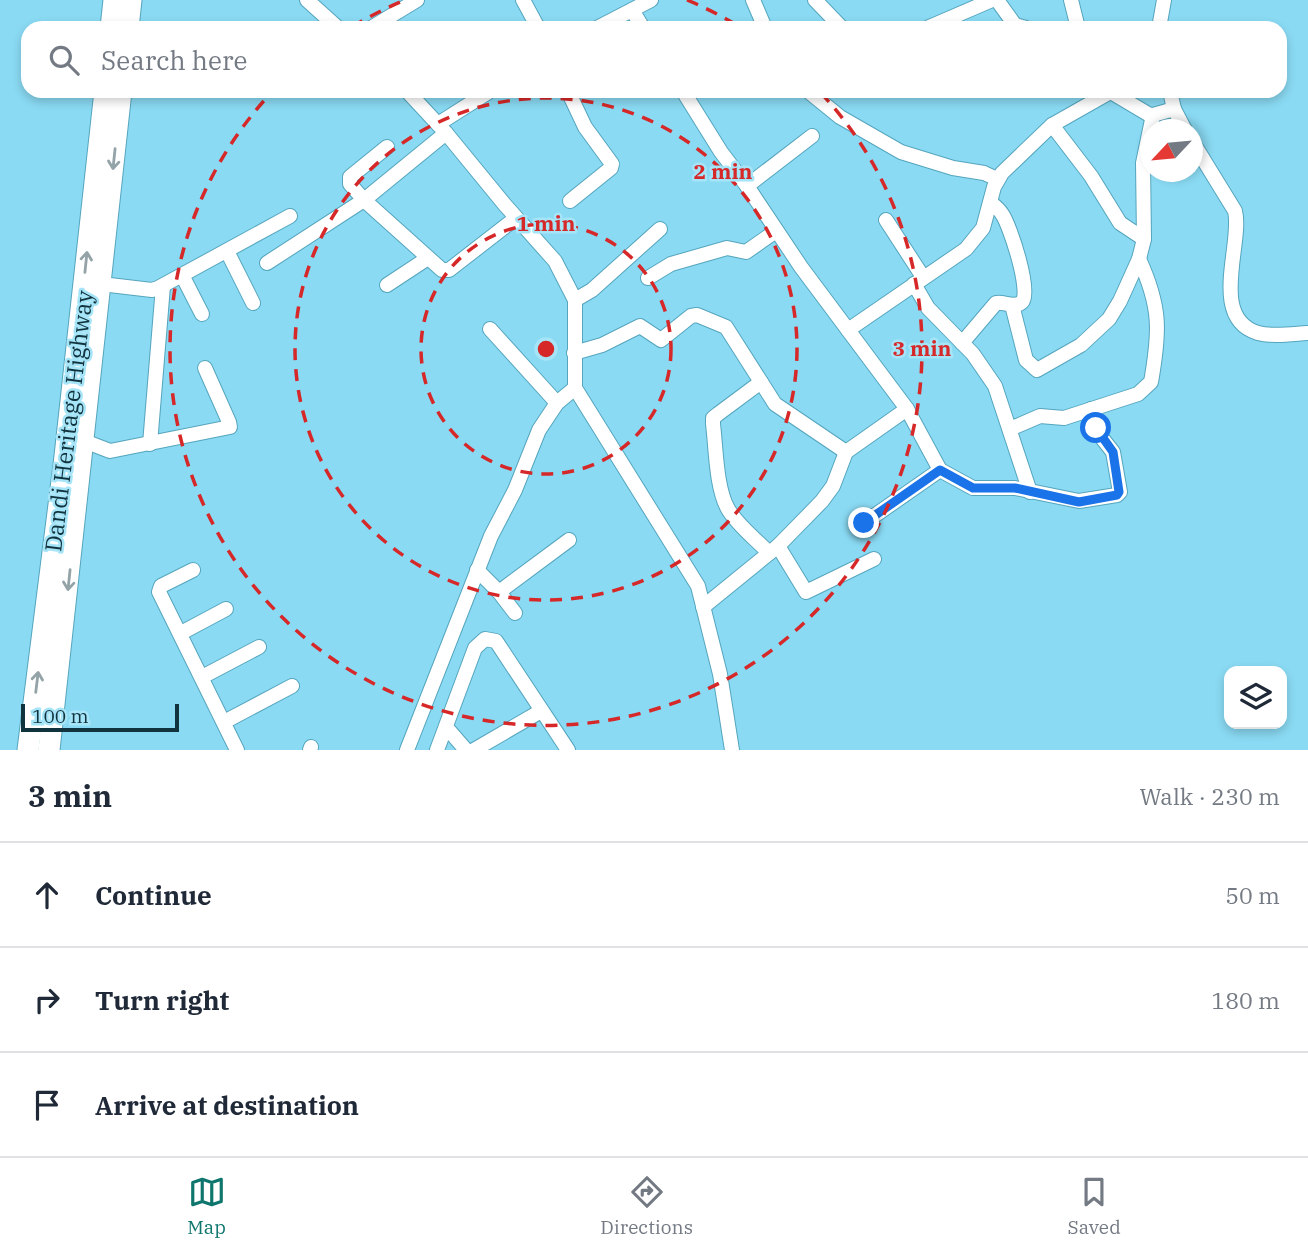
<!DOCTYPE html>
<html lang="en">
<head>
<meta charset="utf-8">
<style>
	body { margin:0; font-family:"IBM Plex Serif",serif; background:#f2f2f3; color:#1f2937 }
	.controls { position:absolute; right:21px; bottom:21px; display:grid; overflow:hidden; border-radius:14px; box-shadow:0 4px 10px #0003 }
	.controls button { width:63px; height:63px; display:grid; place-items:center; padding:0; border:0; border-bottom:2px solid #e0e1e3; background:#fff; color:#1f2937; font:35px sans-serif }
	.compass { position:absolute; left:1140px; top:119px; width:63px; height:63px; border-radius:50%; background:#fff; box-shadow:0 4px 10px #0003; rotate:244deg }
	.scale { position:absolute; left:21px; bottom:18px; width:158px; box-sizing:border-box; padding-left:7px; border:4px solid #10333d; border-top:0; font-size:19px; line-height:24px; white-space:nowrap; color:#10333d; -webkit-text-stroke:5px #a6e4f8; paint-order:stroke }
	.stop { position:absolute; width:21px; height:21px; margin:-16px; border:5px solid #1a73e8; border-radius:50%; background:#fff }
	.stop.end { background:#1a73e8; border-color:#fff; box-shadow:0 2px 7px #0008 }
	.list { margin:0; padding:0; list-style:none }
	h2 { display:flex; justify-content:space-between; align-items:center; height:91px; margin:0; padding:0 28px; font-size:30px }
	h2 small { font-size:23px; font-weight:400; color:#747a83 }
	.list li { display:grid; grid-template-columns:46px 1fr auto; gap:21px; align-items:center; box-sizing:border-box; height:105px; padding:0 28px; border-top:2px solid #e0e1e3 }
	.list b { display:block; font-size:26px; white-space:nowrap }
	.list em { font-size:23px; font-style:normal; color:#747a83 }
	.icon { flex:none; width:38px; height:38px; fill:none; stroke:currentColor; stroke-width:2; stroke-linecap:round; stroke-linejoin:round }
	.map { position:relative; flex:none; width:1308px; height:750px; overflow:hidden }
	.search { position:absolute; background:#fff; box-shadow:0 4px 10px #0003; left:21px; right:21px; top:21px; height:77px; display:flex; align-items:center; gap:18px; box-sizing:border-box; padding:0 24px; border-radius:21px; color:#747a83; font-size:26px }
	.sheet { height:406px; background:#fff }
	nav { display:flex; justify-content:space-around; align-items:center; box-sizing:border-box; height:98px; border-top:2px solid #e0e1e3; background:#fff; font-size:19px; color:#747a83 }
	nav a { display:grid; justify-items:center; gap:4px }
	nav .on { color:#0f766e }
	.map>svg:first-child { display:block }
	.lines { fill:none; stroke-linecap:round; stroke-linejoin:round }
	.minor-casing { stroke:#55a5bd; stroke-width:16 }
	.highway-casing { stroke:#55a5bd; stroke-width:23 }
	.minor { stroke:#fff; stroke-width:14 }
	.highway { stroke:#fff; stroke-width:21 }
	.oneway { stroke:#93a3a8 }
	.route { stroke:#1a73e8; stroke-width:9 }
	.ring { fill:none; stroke:#d62828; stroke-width:3.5; stroke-dasharray:12 9 }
	.labels { text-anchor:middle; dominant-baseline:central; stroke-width:5; stroke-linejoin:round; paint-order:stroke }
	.street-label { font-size:23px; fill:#10333d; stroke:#a6e4f8 }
	.centre { fill:#d62828; stroke:#a6e4f8; stroke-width:3.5 }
	.ring-label { font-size:21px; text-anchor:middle; font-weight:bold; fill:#d62828; stroke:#a6e4f8; stroke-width:5; stroke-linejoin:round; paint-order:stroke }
</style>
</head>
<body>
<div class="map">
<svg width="1308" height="750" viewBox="0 0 1308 750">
	<rect width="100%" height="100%" fill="#8adaf3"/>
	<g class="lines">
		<defs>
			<g id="minor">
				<path d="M307,0l31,28"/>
				<path d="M523,0l13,24"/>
				<path d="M753,0l12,28"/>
				<path d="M815,0l27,28"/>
				<path d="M997,0l18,25 11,3"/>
				<path d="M1071,0l7,28"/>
				<path d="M632,10l11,18"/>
				<path d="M371,28l46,-28"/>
				<path d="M597,28l54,-28"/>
				<path d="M927,28l65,-28"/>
				<path d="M1159,28l5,-28"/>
				<path d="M407,91l39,42 59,72 50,56 20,39v88l123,198 22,88 12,76"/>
				<path d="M568,91l17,36 27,37 -1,4 -41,33"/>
				<path d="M683,91l38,61 26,34 54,81 106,142 33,61 33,18h42l64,13 38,-6 3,-3 -7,-40 -15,-19 -7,-24"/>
				<path d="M808,91l32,26 61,35 52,16 31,5 13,6"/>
				<path d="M1170,91l4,18 11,21"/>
				<path d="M1111,92l37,22 5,1 21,-6"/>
				<path d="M438,124l52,-33"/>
				<path d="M1052,125l39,51 29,47 24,16"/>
				<path d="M1192,141l43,70c8,32 -27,107 23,122 14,4 34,1 49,0"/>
				<path d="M387,147l-37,30v7l14,16 78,70h7l67,-52"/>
				<path d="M747,186l65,-50"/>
				<path d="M886,220l37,57"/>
				<path d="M227,251l26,52"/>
				<path d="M267,263l97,-63 82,-67"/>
				<path d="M182,275l20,39"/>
				<path d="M648,278l23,-14 56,-16 19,4 30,-21"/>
				<path d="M101,284l51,6 6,-2 132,-72"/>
				<path d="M914,284l14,24 45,46 22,32 35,106"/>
				<path d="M387,285l41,-27"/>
				<path d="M575,300l17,-10 68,-61"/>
				<path d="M1012,305l14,55 11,10 44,-25 28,-26 11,-18 19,-42 5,-20 -1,-76 10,-48"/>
				<path d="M490,329l67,74"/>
				<path d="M848,330l118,-81 17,-21 11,-41 8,-14 50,-48 60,-34"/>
				<path d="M962,343l34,-40c8,-2 18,6 26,-1 10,-9 -12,-77 -20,-88 -3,-5 -7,-8 -11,-11"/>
				<path d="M574,353l28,-8 38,-19 21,14 30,-24 6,-1 29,12 49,77 71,48"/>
				<path d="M761,382l-43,32 -5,4v6c3,24 3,64 15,85 10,17 28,30 41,44"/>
				<path d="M1010,429l30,-13 24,2 74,-24 13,-12c9,-51 10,-75 -12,-123"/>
				<path d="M84,441l26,10 120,-24 -1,-5 -24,-54"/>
				<path d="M150,444l13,-158"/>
				<path d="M864,523l76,-53"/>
				<path d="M778,546l28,46 68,-33"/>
				<path d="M193,570l-32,16 -2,6 78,158"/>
				<path d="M477,570l22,22 16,21"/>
				<path d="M499,592l70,-52"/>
				<path d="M703,607l75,-61 44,-45 11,-15 13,-34 61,-43"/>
				<path d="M181,633l45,-24"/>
				<path d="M202,677l57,-30"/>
				<path d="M224,722l68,-36"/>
				<path d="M446,727l20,23"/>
				<path d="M310,750l1,-3"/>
				<path d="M407,750l84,-214 24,-46 24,-60 18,-27 18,-15"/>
				<path d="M437,750l38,-102 10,-9 11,2 72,109"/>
				<path d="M474,750l67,-39"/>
			</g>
			<g id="highway">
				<path d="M111,28l3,-28"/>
				<path d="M128,28l3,-28"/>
				<path d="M28,750l36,-285 41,-374"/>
				<path d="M49,750l72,-659"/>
			</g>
		</defs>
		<use href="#minor" class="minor-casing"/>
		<use href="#highway" class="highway-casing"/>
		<use href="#minor" class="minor"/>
		<use href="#highway" class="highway"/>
	</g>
	<defs><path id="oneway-shaft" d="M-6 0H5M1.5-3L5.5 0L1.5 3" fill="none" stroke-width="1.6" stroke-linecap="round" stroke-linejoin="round" transform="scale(1.75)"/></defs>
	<g class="oneway">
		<use href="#oneway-shaft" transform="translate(114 159) rotate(96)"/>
		<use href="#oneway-shaft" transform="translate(86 262) rotate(-84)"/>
		<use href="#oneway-shaft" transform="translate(69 580) rotate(96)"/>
		<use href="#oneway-shaft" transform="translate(37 682) rotate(-83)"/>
	</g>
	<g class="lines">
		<path class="route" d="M864,523l76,-53 33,18h42l64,14 38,-7 2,-3 -6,-40 -17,-24"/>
	</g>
	<g class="ring">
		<circle cx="546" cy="349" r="125"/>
		<circle cx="546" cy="349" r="251"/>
		<path d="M352 27A376 376 0 0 1 405 0M687 0A376 376 0 0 1 740 27M821 93A376 376 0 1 1 271 93"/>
	</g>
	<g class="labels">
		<g class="street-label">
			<text transform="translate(68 421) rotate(-83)">Dandi Heritage Highway</text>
		</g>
	</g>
	<circle cx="546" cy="349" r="10" class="centre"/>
	<g class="ring-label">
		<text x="723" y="179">2 min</text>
		<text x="546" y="231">1 min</text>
		<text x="922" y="356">3 min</text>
	</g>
</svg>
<div class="controls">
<button><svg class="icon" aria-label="layers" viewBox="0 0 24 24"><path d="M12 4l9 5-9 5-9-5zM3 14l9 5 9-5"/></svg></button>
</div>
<svg class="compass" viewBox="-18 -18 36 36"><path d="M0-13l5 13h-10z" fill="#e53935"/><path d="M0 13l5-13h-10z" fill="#747a83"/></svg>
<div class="scale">100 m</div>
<div class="stop" style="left:1096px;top:428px"></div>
<div class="stop end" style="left:864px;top:523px"></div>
<div class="search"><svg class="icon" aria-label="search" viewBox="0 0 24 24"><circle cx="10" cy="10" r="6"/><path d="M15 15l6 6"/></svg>Search here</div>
</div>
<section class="sheet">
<h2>3 min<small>Walk · 230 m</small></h2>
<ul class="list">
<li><svg class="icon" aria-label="ahead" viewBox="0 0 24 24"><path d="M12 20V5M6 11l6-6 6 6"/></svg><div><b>Continue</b></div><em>50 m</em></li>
<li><svg class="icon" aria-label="right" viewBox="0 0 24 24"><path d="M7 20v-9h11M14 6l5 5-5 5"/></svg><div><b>Turn right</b></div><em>180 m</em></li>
<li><svg class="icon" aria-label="arrive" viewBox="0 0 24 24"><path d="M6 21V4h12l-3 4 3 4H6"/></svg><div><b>Arrive at destination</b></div></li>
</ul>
</section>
<nav>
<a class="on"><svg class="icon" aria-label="map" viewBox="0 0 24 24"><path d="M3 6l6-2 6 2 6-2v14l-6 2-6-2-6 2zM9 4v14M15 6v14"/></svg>Map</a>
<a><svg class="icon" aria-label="directions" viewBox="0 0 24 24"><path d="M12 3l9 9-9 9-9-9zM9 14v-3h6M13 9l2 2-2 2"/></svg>Directions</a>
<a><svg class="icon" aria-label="saved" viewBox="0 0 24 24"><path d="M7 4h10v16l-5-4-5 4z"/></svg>Saved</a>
</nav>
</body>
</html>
